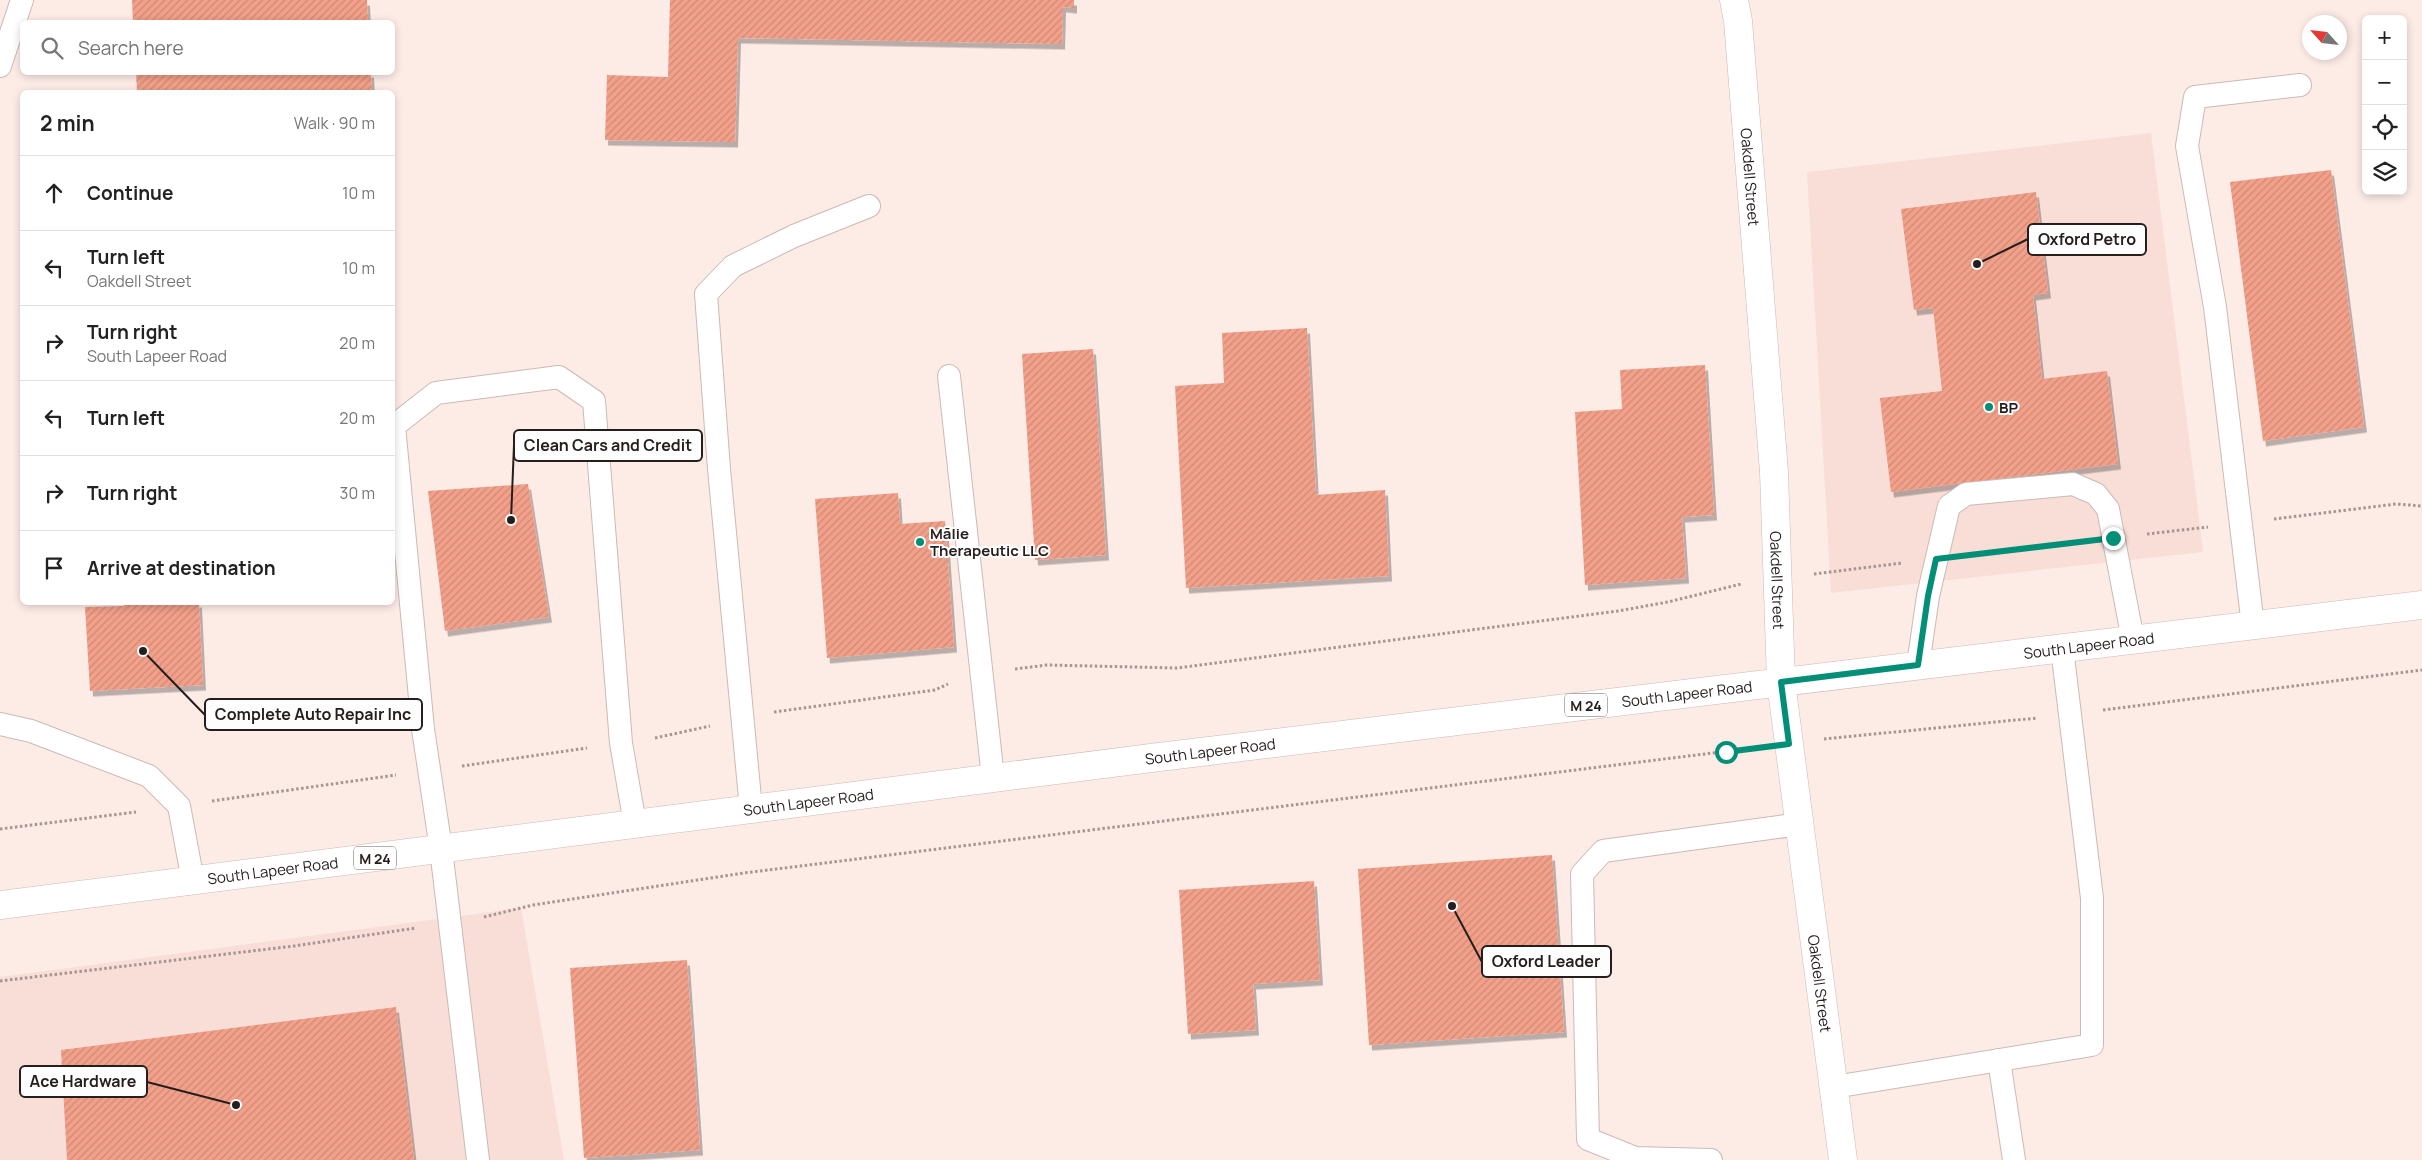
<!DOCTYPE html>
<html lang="en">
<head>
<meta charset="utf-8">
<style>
	body { margin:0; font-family:Manrope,sans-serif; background:#f2f2f2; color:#222 }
	.controls { position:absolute; right:15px; top:15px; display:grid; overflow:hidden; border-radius:8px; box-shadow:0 2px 8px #0003 }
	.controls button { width:45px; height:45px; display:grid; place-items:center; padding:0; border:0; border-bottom:1px solid #e0e0e0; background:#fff; color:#222; font:25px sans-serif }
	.compass { position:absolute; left:2302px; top:15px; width:45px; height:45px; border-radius:50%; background:#fff; box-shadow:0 2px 8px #0003; rotate:297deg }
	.stop { position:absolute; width:15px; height:15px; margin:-11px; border:4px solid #028e77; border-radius:50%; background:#fff }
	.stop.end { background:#028e77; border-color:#fff; box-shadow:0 1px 5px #0008 }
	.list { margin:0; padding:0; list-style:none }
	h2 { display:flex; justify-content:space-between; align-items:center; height:65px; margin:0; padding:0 20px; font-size:21px }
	h2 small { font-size:16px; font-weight:400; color:#767676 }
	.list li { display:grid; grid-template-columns:32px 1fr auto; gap:15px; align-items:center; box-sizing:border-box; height:75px; padding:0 20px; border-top:1px solid #e0e0e0 }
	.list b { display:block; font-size:19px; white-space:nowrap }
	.list p { margin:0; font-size:16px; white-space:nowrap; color:#767676 }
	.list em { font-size:16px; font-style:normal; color:#767676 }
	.icon { flex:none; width:28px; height:28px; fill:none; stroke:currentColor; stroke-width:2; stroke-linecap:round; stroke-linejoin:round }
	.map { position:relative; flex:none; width:2422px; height:1160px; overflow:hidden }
	.search { position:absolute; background:#fff; box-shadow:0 2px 8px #0003; left:20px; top:20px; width:375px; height:55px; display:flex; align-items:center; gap:12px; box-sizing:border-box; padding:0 18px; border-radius:8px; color:#767676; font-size:19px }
	.panel { position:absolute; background:#fff; box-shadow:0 2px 8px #0003; left:20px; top:90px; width:375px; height:515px; border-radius:8px }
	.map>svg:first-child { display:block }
	.built { fill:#f9ded7 }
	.building { fill:url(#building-hatch); filter:url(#shadow) }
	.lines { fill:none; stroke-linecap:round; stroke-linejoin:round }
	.service-casing { stroke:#cbbab5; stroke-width:24 }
	.minor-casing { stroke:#cbbab5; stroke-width:29 }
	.primary-casing { stroke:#cbbab5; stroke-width:29 }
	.path { stroke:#a49693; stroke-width:3; stroke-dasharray:2.5 2.5; stroke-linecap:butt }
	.service { stroke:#fff; stroke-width:22 }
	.minor { stroke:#fff; stroke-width:28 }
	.primary { stroke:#fff; stroke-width:28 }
	.route { stroke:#028e77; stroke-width:6 }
	.poi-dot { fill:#028e77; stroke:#fdfdfd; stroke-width:2 }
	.labels { text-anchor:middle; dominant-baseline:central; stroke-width:4; stroke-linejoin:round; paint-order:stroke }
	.shield { fill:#fdfdfd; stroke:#666160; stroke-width:1 }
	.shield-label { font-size:14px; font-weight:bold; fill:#251e1d }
	.street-label { font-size:15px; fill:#251e1d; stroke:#fdfdfd }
	.poi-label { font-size:15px; font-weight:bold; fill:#251e1d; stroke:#fdfdfd; text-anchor:start }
	.leader { fill:none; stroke:#251e1d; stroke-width:2 }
	.callout-dot { fill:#251e1d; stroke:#fdfdfd; stroke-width:2 }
	.callout { fill:#fdfdfd; stroke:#251e1d; stroke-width:2 }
	.callout-label { font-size:16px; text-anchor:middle; font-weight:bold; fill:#251e1d }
</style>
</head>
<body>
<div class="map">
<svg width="2422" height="1160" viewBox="0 0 2422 1160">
	<defs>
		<pattern id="building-hatch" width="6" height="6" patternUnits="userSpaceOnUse" patternTransform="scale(1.25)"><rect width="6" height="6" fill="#f2a089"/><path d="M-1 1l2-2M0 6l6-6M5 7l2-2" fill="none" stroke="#cf8976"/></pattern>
		<filter id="shadow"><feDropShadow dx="3" dy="5.5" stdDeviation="0" flood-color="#0004"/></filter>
	</defs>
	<rect width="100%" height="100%" fill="#fdebe6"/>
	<g class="built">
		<path d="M2151,133l52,419 -372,41 -24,-421z"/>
		<path d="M521,908l43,252h-564v-183z"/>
	</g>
	<g class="building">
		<path d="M132,0h235l1,22h-235z"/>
		<path d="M670,0h404v8l-11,-1 -1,37 -324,-6 -3,104 -130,-2 2,-65 61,2z"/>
		<path d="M136,72h235l1,20h-235z"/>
		<path d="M2331,170l33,257 -101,14 -33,-259z"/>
		<path d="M2036,192l12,101 -15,2 9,84 65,-8 11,93 -227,28 -11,-94 62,-7 -9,-83 -19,2 -13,-101z"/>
		<path d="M1307,328l9,167 69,-5 4,86 -203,12 -11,-202 49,-3 -2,-50z"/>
		<path d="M1093,349l13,206 -71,5 -13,-206z"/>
		<path d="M1705,365l9,150 -32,2 4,61 -101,7 -10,-173 47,-3 -2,-39z"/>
		<path d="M528,484l21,133 -104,14 -17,-140z"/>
		<path d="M898,493l2,31 45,-3 9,126 -127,11 -12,-159z"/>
		<path d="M124,602h75l4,83 -113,6 -5,-84 39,-1z"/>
		<path d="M1552,855l12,177 -195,13 -11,-176z"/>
		<path d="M1314,881l6,99 -67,4 3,46 -68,4 -9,-144z"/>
		<path d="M687,960l13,190 -116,8 -14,-190z"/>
		<path d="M396,1007l18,153h-347l-6,-110z"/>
	</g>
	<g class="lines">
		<defs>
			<g id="service">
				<path d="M0,66l22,-66"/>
				<path d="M949,376l44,402"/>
				<path d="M2253,626l-38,-319 -28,-161 8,-49 105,-12"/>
				<path d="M1918,665l10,-69 21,-90 17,-12 107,-10 23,10 12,15 25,131"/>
				<path d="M0,724l31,7 118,45 30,30 14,75"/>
				<path d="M751,809l-32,-340 -13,-175 27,-28 61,-30 75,-30"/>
				<path d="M1999,1060l15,100"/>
				<path d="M1834,1087l258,-42v-147l-30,-250"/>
				<path d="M478,1160l-37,-311 -18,-120 -29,-303 42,-33 123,-16 35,24 27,342 14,81"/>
				<path d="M1711,1160l-76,-2 -47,-19 -6,-265 21,-23 197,-27"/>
			</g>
			<g id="minor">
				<path id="s1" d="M1734,0l4,21 36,451 7,210 62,478"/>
			</g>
			<g id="primary">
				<path id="s2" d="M0,905l1151,-147 1271,-153"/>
			</g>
		</defs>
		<use href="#service" class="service-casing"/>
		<use href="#minor" class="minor-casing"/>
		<use href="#primary" class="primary-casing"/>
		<g class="path">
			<path d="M2274,519l122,-15 26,2"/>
			<path d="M2147,534l61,-7"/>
			<path d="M1973,554l108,-12"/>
			<path d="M1814,574l88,-11"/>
			<path d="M1015,669l32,-4 130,3 441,-57 50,-9 73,-18"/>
			<path d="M2103,710l319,-40"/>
			<path d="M774,712l161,-22 13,-6"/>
			<path d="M655,738l55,-12"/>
			<path d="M1824,739l213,-21"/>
			<path d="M462,766l125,-18"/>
			<path d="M212,801l184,-26"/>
			<path d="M0,829l136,-17"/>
			<path d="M484,917l49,-12 211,-32 1009,-125"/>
			<path d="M0,981l294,-35 122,-18"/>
		</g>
		<use href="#service" class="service"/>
		<use href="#minor" class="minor"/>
		<use href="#primary" class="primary"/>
	</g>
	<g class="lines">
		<path class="route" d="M1726,752l63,-8 -8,-62 137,-17 10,-69 8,-37 177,-21"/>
	</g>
	<g class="poi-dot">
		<circle cx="1989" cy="407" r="5"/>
		<circle cx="920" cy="542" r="5"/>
	</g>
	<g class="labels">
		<g class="shield">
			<rect x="1565" y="693.5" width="42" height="23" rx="4"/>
			<rect x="354" y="846.5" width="42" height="23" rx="4"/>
		</g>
		<g class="shield-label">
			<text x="1586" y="705">M 24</text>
			<text x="375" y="858">M 24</text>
		</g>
		<g class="street-label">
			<text stroke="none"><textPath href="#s1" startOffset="178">Oakdell Street</textPath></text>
			<text stroke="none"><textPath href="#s1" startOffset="582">Oakdell Street</textPath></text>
			<text stroke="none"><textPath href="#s2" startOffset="2105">South Lapeer Road</textPath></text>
			<text stroke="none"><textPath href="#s2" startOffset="1700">South Lapeer Road</textPath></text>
			<text stroke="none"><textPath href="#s2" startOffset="1220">South Lapeer Road</textPath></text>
			<text stroke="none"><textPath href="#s2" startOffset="815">South Lapeer Road</textPath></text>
			<text stroke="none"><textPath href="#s2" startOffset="275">South Lapeer Road</textPath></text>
			<text stroke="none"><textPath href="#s1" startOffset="988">Oakdell Street</textPath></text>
		</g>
		<g class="poi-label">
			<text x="1999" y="407">BP</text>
			<text x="930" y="533">Mālie<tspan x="930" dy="17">Therapeutic LLC</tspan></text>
		</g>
	</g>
	<path class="leader" d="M1977 264L2028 239M511 520L514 445M143 651L205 715M1452 906L1482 962M236 1105L147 1082"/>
	<g class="callout-dot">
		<circle cx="1977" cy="264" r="5"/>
		<circle cx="511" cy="520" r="5"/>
		<circle cx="143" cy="651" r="5"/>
		<circle cx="1452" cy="906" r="5"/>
		<circle cx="236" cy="1105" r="5"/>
	</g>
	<g class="callout">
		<rect x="2028" y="224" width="118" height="31" rx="5"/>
		<rect x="514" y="430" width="188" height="31" rx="5"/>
		<rect x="205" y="699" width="217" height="31" rx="5"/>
		<rect x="1482" y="946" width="129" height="31" rx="5"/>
		<rect x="20" y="1066" width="127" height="31" rx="5"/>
	</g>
	<g class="callout-label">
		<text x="2087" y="245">Oxford Petro</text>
		<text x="608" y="451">Clean Cars and Credit</text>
		<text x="313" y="720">Complete Auto Repair Inc</text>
		<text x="1546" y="967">Oxford Leader</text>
		<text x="83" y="1087">Ace Hardware</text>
	</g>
</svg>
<div class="controls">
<button>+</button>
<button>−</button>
<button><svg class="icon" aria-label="locate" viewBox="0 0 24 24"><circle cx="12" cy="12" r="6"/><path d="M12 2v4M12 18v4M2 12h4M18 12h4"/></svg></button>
<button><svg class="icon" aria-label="layers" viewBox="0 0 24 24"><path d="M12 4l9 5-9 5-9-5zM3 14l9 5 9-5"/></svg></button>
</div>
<svg class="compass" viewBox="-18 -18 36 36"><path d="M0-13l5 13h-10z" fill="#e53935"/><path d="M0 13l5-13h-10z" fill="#767676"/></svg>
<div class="stop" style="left:1726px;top:752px"></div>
<div class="stop end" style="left:2113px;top:538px"></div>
<div class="search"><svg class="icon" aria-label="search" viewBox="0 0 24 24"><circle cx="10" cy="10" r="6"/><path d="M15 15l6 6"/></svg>Search here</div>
<section class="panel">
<h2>2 min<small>Walk · 90 m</small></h2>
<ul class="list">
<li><svg class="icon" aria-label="ahead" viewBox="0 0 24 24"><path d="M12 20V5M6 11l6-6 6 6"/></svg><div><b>Continue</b></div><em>10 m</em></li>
<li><svg class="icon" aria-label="left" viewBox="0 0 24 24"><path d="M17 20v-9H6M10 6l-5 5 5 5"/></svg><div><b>Turn left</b><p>Oakdell Street</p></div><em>10 m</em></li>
<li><svg class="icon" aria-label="right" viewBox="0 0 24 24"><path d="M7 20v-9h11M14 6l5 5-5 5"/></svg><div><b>Turn right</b><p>South Lapeer Road</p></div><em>20 m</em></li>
<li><svg class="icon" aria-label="left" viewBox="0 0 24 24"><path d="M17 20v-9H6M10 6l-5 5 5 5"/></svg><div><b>Turn left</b></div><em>20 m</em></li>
<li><svg class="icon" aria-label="right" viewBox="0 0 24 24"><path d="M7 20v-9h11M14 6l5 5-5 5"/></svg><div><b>Turn right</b></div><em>30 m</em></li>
<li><svg class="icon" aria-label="arrive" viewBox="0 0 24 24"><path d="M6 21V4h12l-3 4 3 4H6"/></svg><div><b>Arrive at destination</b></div></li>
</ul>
</section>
</div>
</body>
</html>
